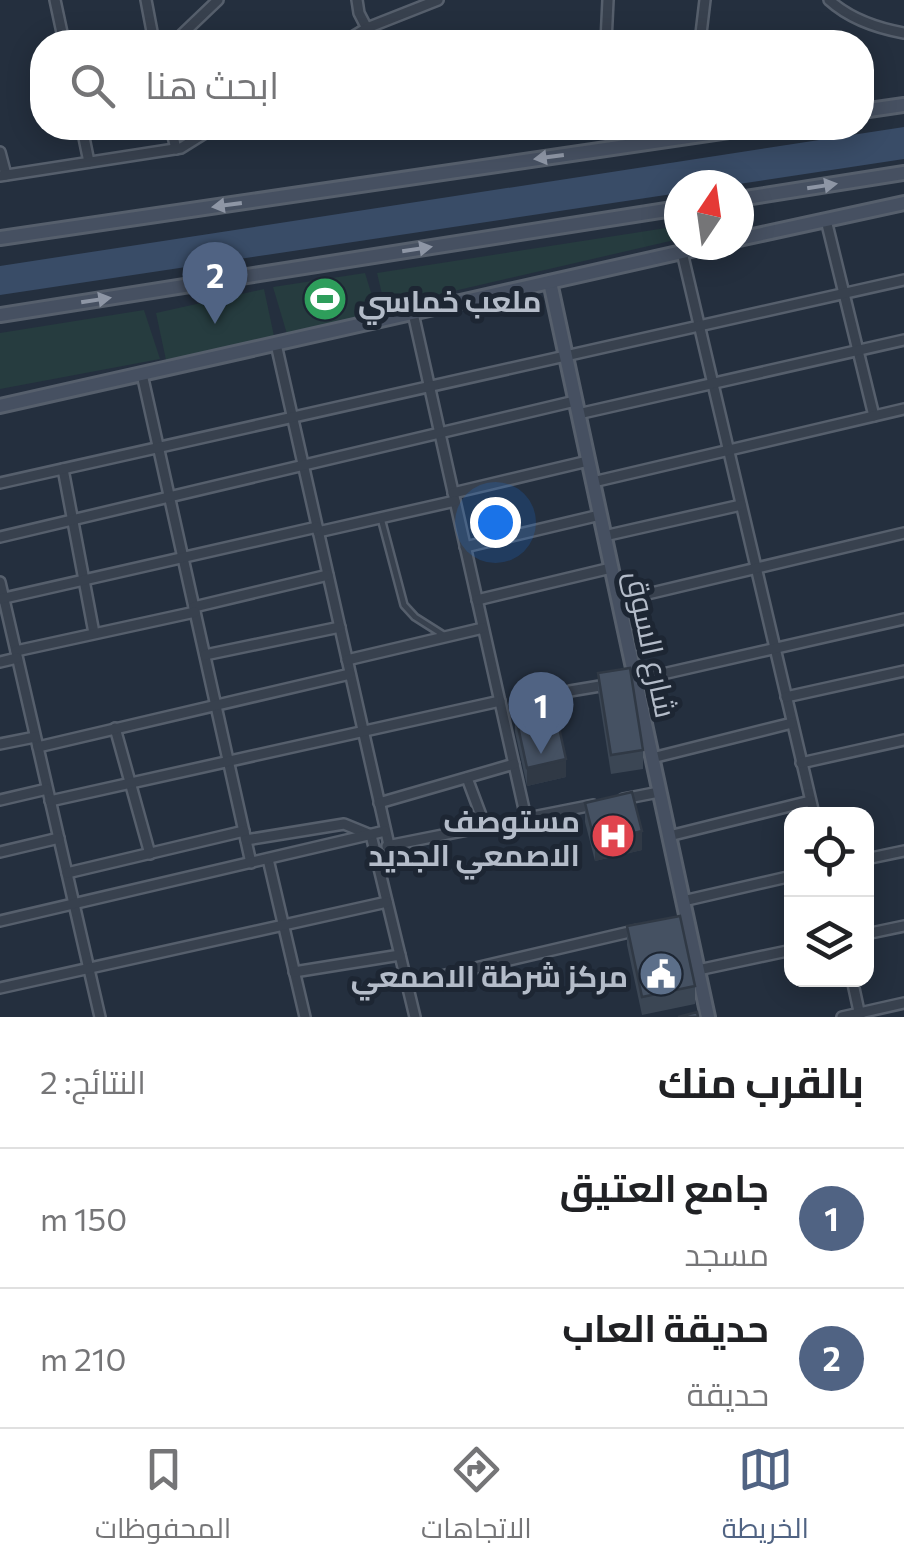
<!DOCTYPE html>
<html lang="ar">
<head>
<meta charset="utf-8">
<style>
	body { margin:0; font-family:Commissioner,Cairo,sans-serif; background:#f2f2f2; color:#202124; direction:rtl }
	.controls { position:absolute; right:30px; bottom:30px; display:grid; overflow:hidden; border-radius:20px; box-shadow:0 5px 25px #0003 }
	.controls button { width:90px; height:90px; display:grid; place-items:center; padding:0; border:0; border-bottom:2px solid #e0e0e0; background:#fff; color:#202124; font:50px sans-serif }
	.compass { position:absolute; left:664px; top:170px; width:90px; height:90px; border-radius:50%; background:#fff; box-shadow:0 5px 25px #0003; rotate:13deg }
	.you { position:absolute; left:495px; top:522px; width:35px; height:35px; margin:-25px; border:8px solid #fff; border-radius:50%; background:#1a73e8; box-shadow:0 0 0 15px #1a73e833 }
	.badge { display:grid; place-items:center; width:65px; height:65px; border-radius:50%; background:#506383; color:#fff; font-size:32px; font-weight:700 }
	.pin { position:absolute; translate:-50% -82px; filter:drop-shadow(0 2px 5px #0008) }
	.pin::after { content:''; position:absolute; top:52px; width:35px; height:30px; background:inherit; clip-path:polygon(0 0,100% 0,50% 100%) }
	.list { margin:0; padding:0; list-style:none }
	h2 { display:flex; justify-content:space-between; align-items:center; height:130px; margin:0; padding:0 40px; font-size:42px }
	h2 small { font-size:32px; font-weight:400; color:#757577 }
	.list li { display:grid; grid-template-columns:65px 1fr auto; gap:30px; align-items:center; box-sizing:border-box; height:140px; padding:0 40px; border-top:2px solid #e0e0e0 }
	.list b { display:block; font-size:38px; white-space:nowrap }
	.list p { margin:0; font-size:32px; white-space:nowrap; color:#757577 }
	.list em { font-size:32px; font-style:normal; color:#757577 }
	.icon { flex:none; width:55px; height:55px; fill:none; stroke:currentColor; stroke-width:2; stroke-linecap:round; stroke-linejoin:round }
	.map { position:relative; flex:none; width:904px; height:1017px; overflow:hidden; direction:ltr }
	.search { position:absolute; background:#fff; box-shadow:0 5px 25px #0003; left:30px; right:30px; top:30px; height:110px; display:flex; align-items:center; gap:25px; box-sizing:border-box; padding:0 35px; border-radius:40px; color:#757577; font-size:38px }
	.sheet { height:410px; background:#fff }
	nav { display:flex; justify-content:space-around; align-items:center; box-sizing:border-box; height:140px; border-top:2px solid #e0e0e0; background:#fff; font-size:28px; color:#757577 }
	nav a { display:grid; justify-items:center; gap:5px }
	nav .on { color:#506383 }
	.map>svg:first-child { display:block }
	.green { fill:#263c3f }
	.water { fill:#394c67 }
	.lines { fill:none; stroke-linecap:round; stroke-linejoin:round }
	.lane-casing { stroke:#565f6c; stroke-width:10 }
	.street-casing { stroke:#565f6c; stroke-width:14 }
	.secondary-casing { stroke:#565f6c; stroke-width:18 }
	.lane { stroke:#38414e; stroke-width:5 }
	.street { stroke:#38414e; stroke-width:9 }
	.secondary { stroke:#465061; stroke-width:12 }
	.wall { fill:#3b4654 }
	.shaded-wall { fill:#303945 }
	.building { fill:#455162; stroke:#303945; stroke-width:2.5 }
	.oneway { fill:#8e96a5 }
	.labels { text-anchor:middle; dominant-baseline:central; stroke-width:10; stroke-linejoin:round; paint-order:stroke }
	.poi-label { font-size:30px; font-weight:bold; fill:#b4bcc9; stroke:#1d2633; text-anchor:end }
	.street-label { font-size:30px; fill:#b4bcc9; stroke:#1d2633 }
</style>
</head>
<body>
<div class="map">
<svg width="904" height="1017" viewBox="0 0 904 1017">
	<rect width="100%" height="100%" fill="#242f3e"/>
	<g class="green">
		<path d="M679,226v13l-294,68 -8,-34z"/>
		<path d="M365,273l12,39 -90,22 -14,-47z"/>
		<path d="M264,289l10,47 -108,24 -10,-47z"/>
		<path d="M144,310l16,49 -160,30v-56z"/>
	</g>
	<path class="water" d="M904,127v32l-172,26h-53v8l-679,102v-29z"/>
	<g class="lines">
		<defs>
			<path id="lane" d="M381,518l23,87 11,12 30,19"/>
			<g id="street">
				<path d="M55,0l9,42"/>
				<path d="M146,0l8,42"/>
				<path d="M357,0l2,13 15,29"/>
				<path d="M829,0c21,19 47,28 75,33"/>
				<path d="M174,42l44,-42"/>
				<path d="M344,42l23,-14 71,-28"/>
				<path d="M606,42l2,-42"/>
				<path d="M700,42l5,-42"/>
				<path d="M82,128l7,34"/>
				<path d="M171,128l5,21"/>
				<path d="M0,152l6,23"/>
				<path d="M0,176l181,-28 32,-20"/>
				<path d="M826,220l48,196"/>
				<path d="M682,252l132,562"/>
				<path d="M413,313l113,505"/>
				<path d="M276,344l113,501"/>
				<path d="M142,374l109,489"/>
				<path d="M578,414l326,-74"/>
				<path d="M63,469l31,164"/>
				<path d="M593,482l311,-73"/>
				<path d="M0,483l904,-203"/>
				<path d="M453,493l135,-32"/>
				<path d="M318,532l137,-31"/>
				<path d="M604,536l137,-31"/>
				<path d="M0,537l575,-136"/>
				<path d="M465,547l135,-32"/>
				<path d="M0,582l100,435"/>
				<path d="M0,599l317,-72"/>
				<path d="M477,600l134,-32"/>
				<path d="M618,601l286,-68"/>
				<path d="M194,607l134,-32"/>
				<path d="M16,651l179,-39"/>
				<path d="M205,655l135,-28"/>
				<path d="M347,660l136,-32"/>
				<path d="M0,662l17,-4"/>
				<path d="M632,681l272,-62"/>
				<path d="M570,691l36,-6"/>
				<path d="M786,697l118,-26"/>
				<path d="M115,728l35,126"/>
				<path d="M0,744l35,-7"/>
				<path d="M38,747l312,-73"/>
				<path d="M652,758l140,-35"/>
				<path d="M801,763l103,-23"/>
				<path d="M467,778l18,48"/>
				<path d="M623,799l36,-7"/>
				<path d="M0,800l47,-11"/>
				<path d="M50,801l450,-100"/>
				<path d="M379,803l135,-39"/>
				<path d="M669,836l141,-35"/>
				<path d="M246,840l98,-16 27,11 44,182"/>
				<path d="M387,846l206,-41"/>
				<path d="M0,852l59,-14"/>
				<path d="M268,859l37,158"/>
				<path d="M866,859l38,-8"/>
				<path d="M67,873l177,-42"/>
				<path d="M683,901l109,-25"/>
				<path d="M0,921l385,-90"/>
				<path d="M866,934l38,-8"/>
				<path d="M698,970l94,-20"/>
				<path d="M294,972l106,-17"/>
				<path d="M852,979l8,37"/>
				<path d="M407,984l231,-54"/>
				<path d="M0,988l387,-86"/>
				<path d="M842,1017l62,-14"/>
			</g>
			<g id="secondary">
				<path d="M862,111l42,-6"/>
				<path d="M739,199l165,-26"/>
				<path d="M0,238l749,-110"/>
				<path d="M739,239l165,-36"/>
				<path d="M550,282l158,735"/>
				<path d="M0,315l679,-107"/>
				<path d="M0,406l713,-161"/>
			</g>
		</defs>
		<use href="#lane" class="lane-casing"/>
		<use href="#street" class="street-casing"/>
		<use href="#secondary" class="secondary-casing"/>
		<use href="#lane" class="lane"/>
		<use href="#street" class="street"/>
		<use href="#secondary" class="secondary"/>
	</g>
	<g class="wall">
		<path d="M598,673l45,77v19l-32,5 -13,-83z"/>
		<path d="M515,713l51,64 -39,9 -12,-54z"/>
		<path d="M585,803l57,47 -47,11 -10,-39z"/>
		<path d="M627,926l68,60v18l-53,11 -15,-70z"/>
	</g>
	<g class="shaded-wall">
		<path d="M566,759v18l-39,9v-18z"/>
		<path d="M642,831v19l-47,11v-18z"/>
	</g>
	<g class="building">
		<path d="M630,668l13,82 -32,5 -13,-82z"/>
		<path d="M554,705l12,54 -39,9 -12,-55z"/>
		<path d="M632,792l10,39 -47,12 -10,-40z"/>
		<path d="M680,916l15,70 -53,11 -15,-71z"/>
		<path d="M697,1012l1,5h-20z"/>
	</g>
	<defs><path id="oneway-solid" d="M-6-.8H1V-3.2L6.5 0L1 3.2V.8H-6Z" transform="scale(2.5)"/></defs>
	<g class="oneway">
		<use href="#oneway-solid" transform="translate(549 157) rotate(172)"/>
		<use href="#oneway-solid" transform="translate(822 186) rotate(-9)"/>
		<use href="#oneway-solid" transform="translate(227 205) rotate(172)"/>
		<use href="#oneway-solid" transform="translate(417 249) rotate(-9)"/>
		<use href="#oneway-solid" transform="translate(96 300) rotate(-9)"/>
	</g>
	<defs>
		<symbol id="stadium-disc" viewBox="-11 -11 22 22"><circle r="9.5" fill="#2e9e5b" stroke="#1d2633"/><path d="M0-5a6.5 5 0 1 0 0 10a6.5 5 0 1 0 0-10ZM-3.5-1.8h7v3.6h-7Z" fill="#fff"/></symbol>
		<symbol id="hospital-disc" viewBox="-11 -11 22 22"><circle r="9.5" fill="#e0444e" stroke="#1d2633"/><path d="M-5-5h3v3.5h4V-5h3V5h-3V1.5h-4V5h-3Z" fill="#fff"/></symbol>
		<symbol id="civic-disc" viewBox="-11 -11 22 22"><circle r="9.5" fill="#5c6f8a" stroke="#1d2633"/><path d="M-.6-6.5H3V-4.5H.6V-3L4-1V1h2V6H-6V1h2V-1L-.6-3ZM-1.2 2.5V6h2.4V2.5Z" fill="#fff"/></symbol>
	</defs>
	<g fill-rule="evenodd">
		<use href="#stadium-disc" x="300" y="274" width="50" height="50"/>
		<use href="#hospital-disc" x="588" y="811" width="50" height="50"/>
		<use href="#civic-disc" x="636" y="949" width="50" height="50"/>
	</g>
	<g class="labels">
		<g class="poi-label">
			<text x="358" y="299" text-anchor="start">ملعب خماسي</text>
			<text x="580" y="819">مستوصف<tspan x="580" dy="34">الاصمعي الجديد</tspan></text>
			<text x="628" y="974">مركز شرطة الاصمعي</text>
		</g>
		<g class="street-label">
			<text transform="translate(653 644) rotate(78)">شارع السوق</text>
		</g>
	</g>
</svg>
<div class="controls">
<button><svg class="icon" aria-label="locate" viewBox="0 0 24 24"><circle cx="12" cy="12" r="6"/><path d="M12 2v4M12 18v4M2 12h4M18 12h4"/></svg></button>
<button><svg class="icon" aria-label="layers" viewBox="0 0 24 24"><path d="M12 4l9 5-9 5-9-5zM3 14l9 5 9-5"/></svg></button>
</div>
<svg class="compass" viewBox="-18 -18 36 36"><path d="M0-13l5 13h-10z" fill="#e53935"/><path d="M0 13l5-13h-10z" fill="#757577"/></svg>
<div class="you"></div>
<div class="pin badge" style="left:541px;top:754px">1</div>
<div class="pin badge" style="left:215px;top:324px">2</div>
<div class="search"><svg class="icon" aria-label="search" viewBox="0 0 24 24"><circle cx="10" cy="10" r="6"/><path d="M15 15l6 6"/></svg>ابحث هنا</div>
</div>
<section class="sheet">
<h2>بالقرب منك<small>النتائج: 2</small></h2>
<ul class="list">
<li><span class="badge">1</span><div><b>جامع العتيق</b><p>مسجد</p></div><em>150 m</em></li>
<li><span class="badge">2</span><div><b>حديقة العاب</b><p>حديقة</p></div><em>210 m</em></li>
</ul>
</section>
<nav>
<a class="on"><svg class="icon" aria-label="map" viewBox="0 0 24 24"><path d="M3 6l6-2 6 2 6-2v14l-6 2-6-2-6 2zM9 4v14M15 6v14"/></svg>الخريطة</a>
<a><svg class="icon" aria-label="directions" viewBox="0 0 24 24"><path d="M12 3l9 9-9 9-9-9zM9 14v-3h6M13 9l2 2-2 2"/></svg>الاتجاهات</a>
<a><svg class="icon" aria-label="saved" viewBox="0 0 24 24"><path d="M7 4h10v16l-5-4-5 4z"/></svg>المحفوظات</a>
</nav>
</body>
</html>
